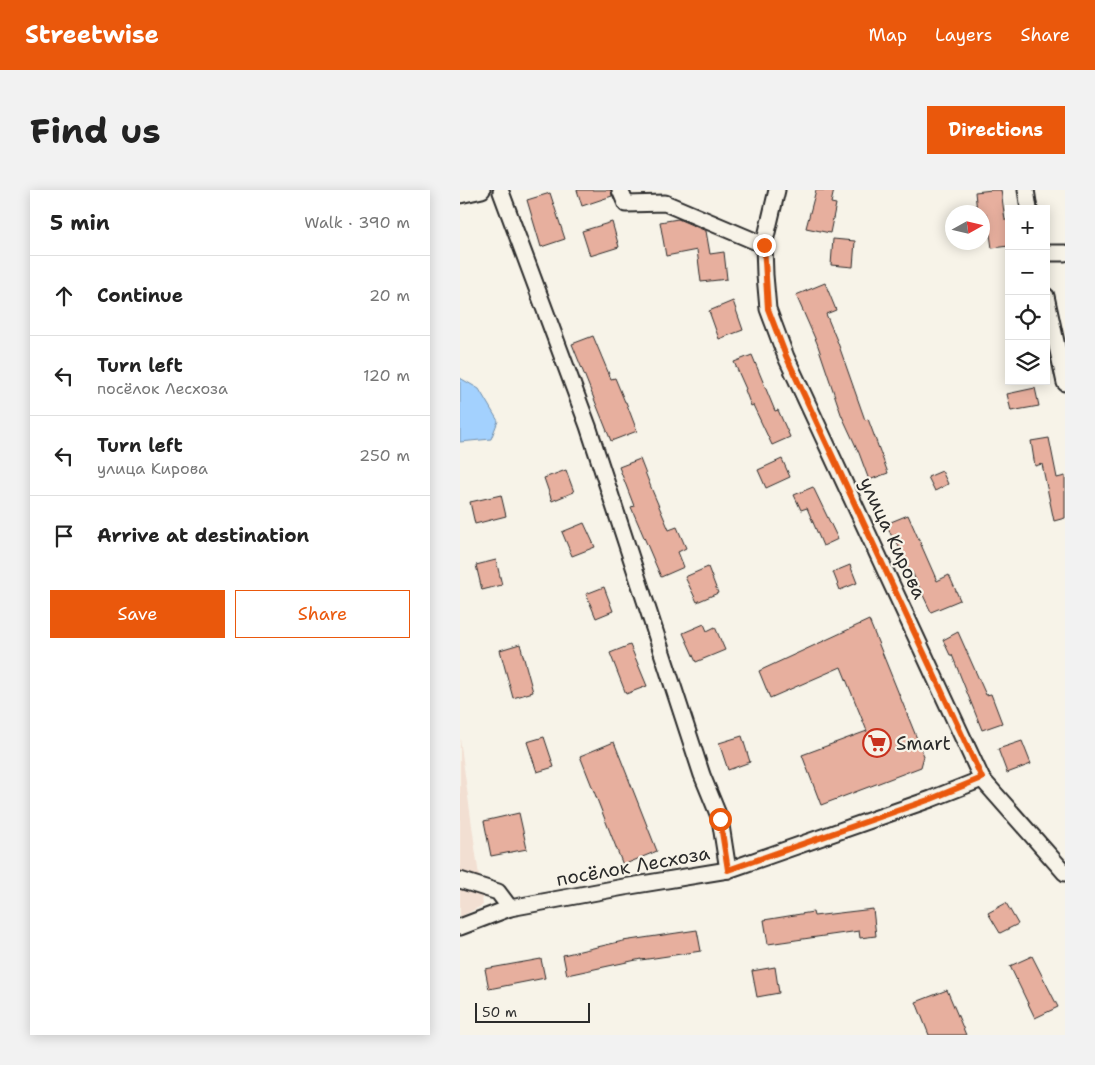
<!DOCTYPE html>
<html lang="en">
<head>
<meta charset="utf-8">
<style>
	body { margin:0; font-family:"Shantell Sans",sans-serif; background:#f2f2f2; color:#222 }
	.controls { position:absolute; right:15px; top:15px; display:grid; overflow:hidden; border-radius:0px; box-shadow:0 2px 12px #0003 }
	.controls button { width:45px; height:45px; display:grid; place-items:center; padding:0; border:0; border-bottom:1px solid #e0e0e0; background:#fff; color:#222; font:25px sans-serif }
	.compass { position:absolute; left:485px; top:15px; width:45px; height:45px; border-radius:50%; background:#fff; box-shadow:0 2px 12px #0003; rotate:82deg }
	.scale { position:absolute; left:15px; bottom:12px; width:115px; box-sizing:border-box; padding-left:5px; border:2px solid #2b2b2b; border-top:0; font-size:14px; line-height:18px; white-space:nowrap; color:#2b2b2b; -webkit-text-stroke:4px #f7f3e8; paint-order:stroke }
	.stop { position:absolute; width:15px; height:15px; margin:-11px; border:4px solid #ea580c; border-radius:50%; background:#fff }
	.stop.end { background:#ea580c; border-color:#fff; box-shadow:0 1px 5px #0008 }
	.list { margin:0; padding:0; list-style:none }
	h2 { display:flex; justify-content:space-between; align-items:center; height:65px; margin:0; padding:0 20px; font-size:21px }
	h2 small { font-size:16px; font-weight:400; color:#767676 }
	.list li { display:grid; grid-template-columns:32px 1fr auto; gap:15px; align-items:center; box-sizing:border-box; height:80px; padding:0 20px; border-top:1px solid #e0e0e0 }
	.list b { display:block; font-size:19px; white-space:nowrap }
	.list p { margin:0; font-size:16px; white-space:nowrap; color:#767676 }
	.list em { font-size:16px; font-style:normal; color:#767676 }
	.actions { display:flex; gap:10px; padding:15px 20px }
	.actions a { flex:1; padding:11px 0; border:1px solid #ea580c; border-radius:0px; text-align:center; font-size:18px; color:#ea580c }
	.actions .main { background:#ea580c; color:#fff }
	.icon { flex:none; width:28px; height:28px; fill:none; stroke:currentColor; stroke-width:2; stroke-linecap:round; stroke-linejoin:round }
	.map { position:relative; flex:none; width:605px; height:845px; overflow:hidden; border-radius:0px }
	header { display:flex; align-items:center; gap:30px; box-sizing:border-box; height:70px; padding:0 25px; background:#ea580c; color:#fff }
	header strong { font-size:24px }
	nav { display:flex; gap:28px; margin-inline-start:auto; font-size:18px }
	.intro { display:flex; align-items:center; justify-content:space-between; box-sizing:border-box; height:120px; padding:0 30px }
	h1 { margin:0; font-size:35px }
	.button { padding:12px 22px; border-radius:0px; background:#ea580c; color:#fff; font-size:18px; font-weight:700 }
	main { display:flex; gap:30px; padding:0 30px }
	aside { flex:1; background:#fff; border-radius:0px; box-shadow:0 2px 12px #0003 }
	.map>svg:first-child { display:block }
	.built { fill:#f2dfd2 }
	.water { fill:#a3d1fe; stroke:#738faa }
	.building { fill:#e7af9e; stroke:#2b2b2b }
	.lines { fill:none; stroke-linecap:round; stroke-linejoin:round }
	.minor-casing { stroke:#2b2b2b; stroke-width:19 }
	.minor { stroke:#f7f3e8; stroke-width:15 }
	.route { stroke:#ea580c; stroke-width:6 }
	.labels { text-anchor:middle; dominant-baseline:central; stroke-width:4.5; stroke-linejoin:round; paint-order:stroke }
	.street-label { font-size:19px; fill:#2b2b2b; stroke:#f7f3e8 }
	.poi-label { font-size:19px; fill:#2b2b2b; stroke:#f7f3e8; text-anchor:start }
</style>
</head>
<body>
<header>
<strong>Streetwise</strong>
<nav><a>Map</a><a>Layers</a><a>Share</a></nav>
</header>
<div class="intro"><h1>Find us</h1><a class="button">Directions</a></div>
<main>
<aside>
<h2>5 min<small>Walk · 390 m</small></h2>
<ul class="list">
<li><svg class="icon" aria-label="ahead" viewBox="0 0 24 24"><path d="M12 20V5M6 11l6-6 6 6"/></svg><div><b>Continue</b></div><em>20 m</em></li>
<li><svg class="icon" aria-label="left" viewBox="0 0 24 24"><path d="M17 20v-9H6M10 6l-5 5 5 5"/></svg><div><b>Turn left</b><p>посёлок Лесхоза</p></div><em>120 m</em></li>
<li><svg class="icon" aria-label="left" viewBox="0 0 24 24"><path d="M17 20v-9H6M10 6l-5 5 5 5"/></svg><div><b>Turn left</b><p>улица Кирова</p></div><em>250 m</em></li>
<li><svg class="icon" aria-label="arrive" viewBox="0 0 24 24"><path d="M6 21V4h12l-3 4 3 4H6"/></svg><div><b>Arrive at destination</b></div></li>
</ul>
<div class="actions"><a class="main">Save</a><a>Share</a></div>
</aside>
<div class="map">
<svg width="605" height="845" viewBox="0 0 605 845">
	<rect width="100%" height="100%" fill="#f7f3e8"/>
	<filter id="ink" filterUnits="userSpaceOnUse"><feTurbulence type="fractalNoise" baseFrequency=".02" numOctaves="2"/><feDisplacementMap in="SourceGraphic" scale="10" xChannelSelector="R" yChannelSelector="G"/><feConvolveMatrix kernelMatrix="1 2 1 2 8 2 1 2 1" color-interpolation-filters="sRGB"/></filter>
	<g filter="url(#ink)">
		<path class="built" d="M0,549l23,166 -23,12z"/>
		<path class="water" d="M0,188l19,11 19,32 -7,18 -31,3z"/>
		<g class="building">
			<path d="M117,0h34l1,6 -30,10z"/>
			<path d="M356,0h18l-3,13 5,1 -6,29 -24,-5z"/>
			<path d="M532,0h9l4,30h4v26l-17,2 -5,-34 -5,1v-3h-5l-2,-20z"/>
			<path d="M90,3l15,46 -24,8 -14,-47z"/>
			<path d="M218,29l28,12 4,23 14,-2 3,27 -26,3 -4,-32 -31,6 -6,-34z"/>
			<path d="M152,32l7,25 -29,9 -8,-25z"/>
			<path d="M373,49l22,2 -2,26 -22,-2z"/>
			<path d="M365,93l11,27 -10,4 12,29 27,77 3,-1 20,54 -19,7 -10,-27 -18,-39 -24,-71 -21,-48z"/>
			<path d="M273,111l10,29 -24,9 -10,-28z"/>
			<path d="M133,146l18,43 4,-1 10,24h1l11,29 -26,10 -39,-97z"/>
			<path d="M292,165l23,56 3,-1 12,27 -18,8 -19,-40 -2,1 -6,-16 1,-1 -12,-27z"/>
			<path d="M575,198l4,18 -28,5 -4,-17z"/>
			<path d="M589,248l8,40 8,-2v42l-11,3 -12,-57 -7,2 -4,-25z"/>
			<path d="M180,269l12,31 17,40 8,-3 9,21 -8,4 6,15 -23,10 -30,-70 3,-1 -15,-39z"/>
			<path d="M322,269l8,18 -24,11 -8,-18z"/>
			<path d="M106,280l8,22 -22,9 -8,-23z"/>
			<path d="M482,281l6,13 -13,7 -7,-14z"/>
			<path d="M353,297l25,52 -15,7 -16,-38 -6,2 -7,-15z"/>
			<path d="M41,305l5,21 -31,8 -5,-22z"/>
			<path d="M448,325l29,66 12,-6 11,25 -29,12 -19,-40 -2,1 -15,-35 -2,1 -7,-15z"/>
			<path d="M124,333l11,24 -23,9 -10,-24z"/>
			<path d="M36,370l6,25 -20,5 -6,-25z"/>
			<path d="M390,375l7,18 -17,7 -7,-18z"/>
			<path d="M248,377l10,26 -21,9 -12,-25z"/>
			<path d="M144,397l9,24 -17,7 -10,-24z"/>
			<path d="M409,430l55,136 -3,11 -100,38 -19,-50 65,-24 -26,-64 -71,31 -11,-27z"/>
			<path d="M244,434l3,7 8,-4 10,23 -29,12 -13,-29z"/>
			<path d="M498,442l28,63 5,-1 11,29 -20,7 -30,-75h-2l-7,-15z"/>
			<path d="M60,454l13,48 -20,6 -13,-48z"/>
			<path d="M170,455l17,41 -21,8 -16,-41z"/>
			<path d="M282,546l8,26 -22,8 -9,-27z"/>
			<path d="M84,547l10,30 -17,5 -10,-30z"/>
			<path d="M562,551l9,23 -24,9 -9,-24z"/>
			<path d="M154,552l43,109 -34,14 -43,-109z"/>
			<path d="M59,623l8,36 -36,7 -7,-35z"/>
			<path d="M546,713l12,21 -18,9 -12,-20z"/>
			<path d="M413,719l3,27 -16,2 -1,-7 -91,13 -4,-24 49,-8 1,4z"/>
			<path d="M237,740l4,21 -60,9v-1l-74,16 -4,-20 60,-14z"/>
			<path d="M572,766l26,51 -23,11 -25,-52z"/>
			<path d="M81,769l4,19 -56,11 -4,-20z"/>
			<path d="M315,777l4,26 -22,4 -5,-26z"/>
			<path d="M487,800l19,45h-37l-13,-33z"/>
		</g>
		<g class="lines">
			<defs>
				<g id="minor">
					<path d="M160,0l6,14 39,-1 99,42"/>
					<path d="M317,0l-13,55 1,30 3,34 18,48 196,422 83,94"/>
					<path d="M566,0l3,19"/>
					<path d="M41,2l87,234 114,349 18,44 8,51"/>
					<path d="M0,5l22,-5"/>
					<path d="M586,63h19"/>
					<path d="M586,106l19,87"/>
					<path d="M0,690l38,12 12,16"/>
					<path d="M0,737l50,-19 114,-21 104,-17 203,-71 51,-20"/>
				</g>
			</defs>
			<use href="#minor" class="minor-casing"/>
			<use href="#minor" class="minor"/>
		</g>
	</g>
	<g class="lines" filter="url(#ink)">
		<path class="route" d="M260,629l8,51 203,-71 51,-21 -196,-422 -18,-47 -4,-64"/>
	</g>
	<defs>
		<symbol id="supermarket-ring" viewBox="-11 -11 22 22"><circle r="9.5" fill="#f7f3e8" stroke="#c8321e" stroke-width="1.5"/><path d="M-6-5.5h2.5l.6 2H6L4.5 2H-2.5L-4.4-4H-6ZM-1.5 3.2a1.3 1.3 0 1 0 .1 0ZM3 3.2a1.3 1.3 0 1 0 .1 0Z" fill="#c8321e"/></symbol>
	</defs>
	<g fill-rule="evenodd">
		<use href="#supermarket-ring" x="401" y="537" width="32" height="32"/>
	</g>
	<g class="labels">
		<g class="street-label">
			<text transform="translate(433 348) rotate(65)">улица Кирова</text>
			<text transform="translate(173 676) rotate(-10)">посёлок Лесхоза</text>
		</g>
		<g class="poi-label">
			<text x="436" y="553">Smart</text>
		</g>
	</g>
</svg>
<div class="controls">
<button>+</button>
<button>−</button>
<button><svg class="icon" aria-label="locate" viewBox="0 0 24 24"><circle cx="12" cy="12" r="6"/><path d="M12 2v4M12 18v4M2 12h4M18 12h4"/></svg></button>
<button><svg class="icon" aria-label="layers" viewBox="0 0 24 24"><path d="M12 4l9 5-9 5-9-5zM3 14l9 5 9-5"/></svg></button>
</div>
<svg class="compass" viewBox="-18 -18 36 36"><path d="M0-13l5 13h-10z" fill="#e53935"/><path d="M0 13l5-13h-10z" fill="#767676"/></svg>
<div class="scale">50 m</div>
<div class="stop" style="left:260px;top:629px"></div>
<div class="stop end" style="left:304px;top:55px"></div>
</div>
</main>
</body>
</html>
